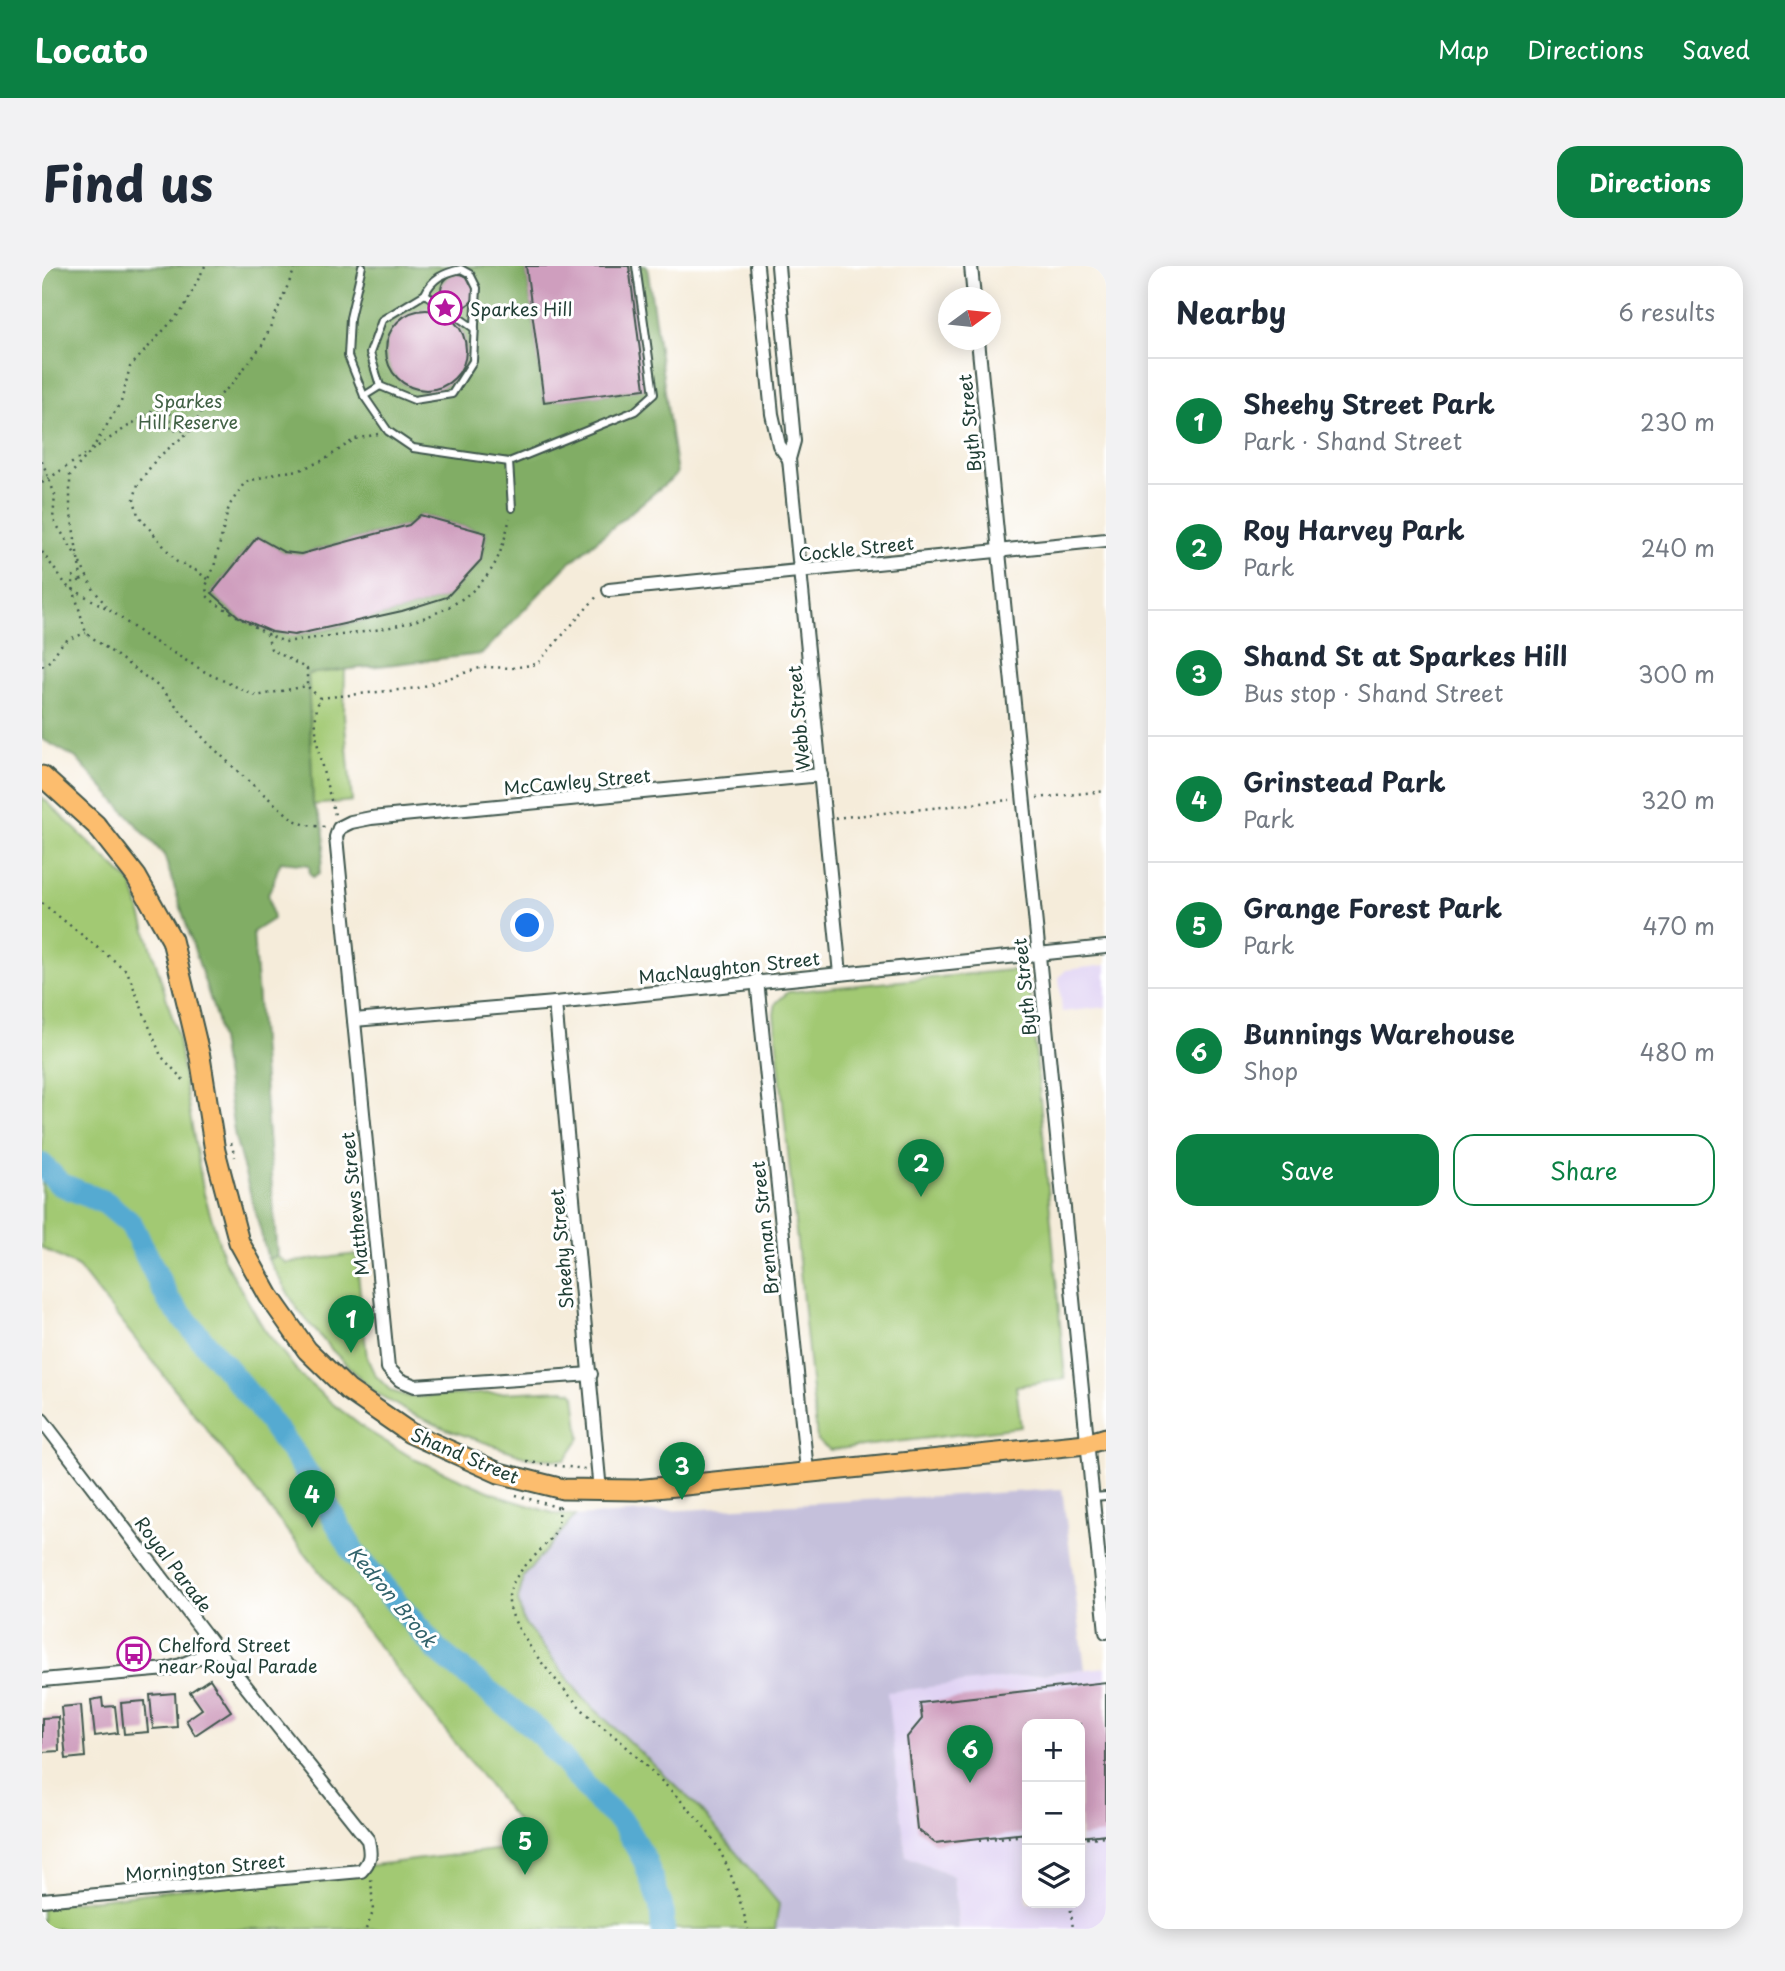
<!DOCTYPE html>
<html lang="en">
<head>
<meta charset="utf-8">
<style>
	body { margin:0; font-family:"Playpen Sans",sans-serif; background:#f2f2f3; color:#1f2937 }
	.controls { position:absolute; right:21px; bottom:21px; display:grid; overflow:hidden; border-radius:14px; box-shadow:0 4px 18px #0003 }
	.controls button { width:63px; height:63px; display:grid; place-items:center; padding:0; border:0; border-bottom:2px solid #e0e1e3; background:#fff; color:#1f2937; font:35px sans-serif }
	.compass { position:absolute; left:896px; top:21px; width:63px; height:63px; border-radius:50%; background:#fff; box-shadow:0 4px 18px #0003; rotate:75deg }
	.you { position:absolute; left:486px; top:660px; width:24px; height:24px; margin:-18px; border:5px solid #fff; border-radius:50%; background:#1a73e8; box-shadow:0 0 0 10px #1a73e833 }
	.badge { display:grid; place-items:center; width:46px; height:46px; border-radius:50%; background:#0b8043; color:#fff; font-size:23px; font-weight:700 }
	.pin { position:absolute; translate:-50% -58px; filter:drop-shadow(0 2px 4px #0008) }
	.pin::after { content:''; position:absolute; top:37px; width:24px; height:21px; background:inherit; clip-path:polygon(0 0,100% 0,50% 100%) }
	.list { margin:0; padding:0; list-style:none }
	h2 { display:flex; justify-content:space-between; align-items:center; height:91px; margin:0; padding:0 28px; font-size:30px }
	h2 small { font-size:23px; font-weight:400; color:#747a83 }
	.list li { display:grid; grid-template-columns:46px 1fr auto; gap:21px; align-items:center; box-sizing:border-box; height:126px; padding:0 28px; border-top:2px solid #e0e1e3 }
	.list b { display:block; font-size:26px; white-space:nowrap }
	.list p { margin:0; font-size:23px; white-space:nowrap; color:#747a83 }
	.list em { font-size:23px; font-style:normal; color:#747a83 }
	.actions { display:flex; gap:14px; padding:21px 28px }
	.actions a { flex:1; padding:16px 0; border:2px solid #0b8043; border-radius:21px; text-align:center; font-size:24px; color:#0b8043 }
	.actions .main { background:#0b8043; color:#fff }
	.icon { flex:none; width:38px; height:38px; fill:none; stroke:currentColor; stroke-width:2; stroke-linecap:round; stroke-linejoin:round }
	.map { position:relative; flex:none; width:1064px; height:1663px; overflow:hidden; border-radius:21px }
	header { display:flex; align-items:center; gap:42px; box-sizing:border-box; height:98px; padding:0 35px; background:#0b8043; color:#fff }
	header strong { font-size:33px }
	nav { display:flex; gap:38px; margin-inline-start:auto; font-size:24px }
	.intro { display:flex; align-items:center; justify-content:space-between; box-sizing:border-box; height:168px; padding:0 42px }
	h1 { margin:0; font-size:49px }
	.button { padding:18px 32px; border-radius:21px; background:#0b8043; color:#fff; font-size:24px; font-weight:700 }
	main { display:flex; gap:42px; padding:0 42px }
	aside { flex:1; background:#fff; border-radius:21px; box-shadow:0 4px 18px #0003 }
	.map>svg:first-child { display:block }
	.built { fill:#e1d4f4; fill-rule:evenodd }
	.industrial { fill:#c5c0db }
	.green { fill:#a2c973; stroke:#608354; stroke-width:2 }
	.forest { fill:#81ad65; stroke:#50754c; stroke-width:2; fill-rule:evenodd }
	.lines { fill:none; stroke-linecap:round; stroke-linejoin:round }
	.river { stroke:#55aad1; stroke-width:24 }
	.building { fill:#cf9ebe }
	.lane-casing { stroke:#3f574d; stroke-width:10 }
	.street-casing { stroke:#3f574d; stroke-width:16 }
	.primary-casing { stroke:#3f574d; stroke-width:23 }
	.path { stroke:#3f574d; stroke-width:2.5; stroke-dasharray:2 5; stroke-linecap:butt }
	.lane { stroke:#fff; stroke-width:6 }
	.street { stroke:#fff; stroke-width:12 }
	.primary { stroke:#fcbd6e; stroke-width:19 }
	.labels { text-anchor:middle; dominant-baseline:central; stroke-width:6; stroke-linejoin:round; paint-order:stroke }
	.poi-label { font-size:18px; fill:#1f3d34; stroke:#fff; text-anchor:start }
	.park-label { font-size:18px; fill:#406044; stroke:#fff }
	.street-label { font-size:18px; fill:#1f3d34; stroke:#fff }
	.water-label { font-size:19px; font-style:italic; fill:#32636b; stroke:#fff }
</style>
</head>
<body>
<header>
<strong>Locato</strong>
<nav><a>Map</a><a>Directions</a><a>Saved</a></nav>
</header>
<div class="intro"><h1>Find us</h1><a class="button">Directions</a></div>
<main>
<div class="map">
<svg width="1064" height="1663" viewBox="0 0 1064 1663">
	<rect width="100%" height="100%" fill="#fff"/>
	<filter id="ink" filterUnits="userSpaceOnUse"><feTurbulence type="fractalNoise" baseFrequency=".0143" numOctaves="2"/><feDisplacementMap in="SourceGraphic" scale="14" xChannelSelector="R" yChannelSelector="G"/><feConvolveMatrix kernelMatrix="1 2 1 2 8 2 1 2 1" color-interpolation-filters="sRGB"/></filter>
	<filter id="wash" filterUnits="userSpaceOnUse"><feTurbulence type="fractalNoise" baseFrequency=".00686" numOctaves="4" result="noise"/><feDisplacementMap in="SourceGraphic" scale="28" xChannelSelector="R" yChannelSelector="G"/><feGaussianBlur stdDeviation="1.57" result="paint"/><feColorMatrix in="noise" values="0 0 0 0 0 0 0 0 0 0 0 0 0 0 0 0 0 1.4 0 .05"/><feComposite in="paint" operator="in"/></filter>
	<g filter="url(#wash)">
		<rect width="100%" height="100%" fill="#f5ecda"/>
		<g class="built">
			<path d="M1064,699v42l-44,5 -3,-35 7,-7z"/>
			<path d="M1064,1401v262h-147l-6,-53 -47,-20 -20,-165zM985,1458h53v179h-53z"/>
		</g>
		<path class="industrial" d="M1020,1223l23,180 -198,23 19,164 47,20 6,53h-184l4,-25 -82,-98 -113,-107 -61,-78 -4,-12 1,-21 4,-12 51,-60z"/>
		<g class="green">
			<path d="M303,403l-1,46 8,86 -39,4 -5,-132z"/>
			<path d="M0,531l90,87 46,152 7,51 19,107 12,38 8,28 40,69 38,48 31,27 32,25 51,31 89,38 51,16 19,2 -51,60 -6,24 5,21 61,78 113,107 82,98 -4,25h-733v-23l494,-61 -458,-578 -36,-19z"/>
			<path d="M969,704l15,4 4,12 35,393 -49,7 5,41 -191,23 -13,-10 -43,-426 2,-11 12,-11z"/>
			<path d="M314,988l11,104 8,17 16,16 19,6 154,-7 8,2 3,4 5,42 -15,22 -35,-2 -84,-29 -38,-17 -35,-21 -43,-43 -32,-38 -30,-51 9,-3 9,7z"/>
		</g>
		<path class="forest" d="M0,0h484l18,136 101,-13 -16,-123h18l30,208 -111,92 -84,88 -174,20 5,131c16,22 12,44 6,69l-6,3 -3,-3 -1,-9 -28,-3c-6,10 -6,22 -13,31l5,26 -20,13 24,324 -9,3 -33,-122 -18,-117 -53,-165 -88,-97 -34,-19zM416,8c31,7 12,47 -13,28 -8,-13 -3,-25 13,-28zM379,44c27,1 49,18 44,47 -1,12 -10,24 -21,29 -53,24 -86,-58 -23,-76zM378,249l66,18 -5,27 -34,37 -45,14 -77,19 -31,5 -22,-3 -32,-14 -28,-25 45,-56 27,15 17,2 108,-29z"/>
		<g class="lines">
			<path class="river" d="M0,899l18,19 46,19 25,21 38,77 86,101 42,56 29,46 28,49 83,97 101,81 61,71 24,21 22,38 16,45 2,23"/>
		</g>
		<g id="blocks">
			<g class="building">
				<path d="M484,0h103l16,123 -101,13z"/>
				<circle cx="416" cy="25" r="17"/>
				<circle cx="384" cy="84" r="40"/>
				<path d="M378,249l66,18 -5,27 -34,37 -45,14 -108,24 -22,-3 -32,-14 -28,-25 45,-56 27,15 17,2 108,-29z"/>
				<path d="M168,1413l21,32 -36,24 -9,-15 16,-11 -12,-17z"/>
				<path d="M1064,1416v152l-26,3v-113h-53v109l-92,10 -18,-14 -10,-92 15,-18 -2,-16z"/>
				<path d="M133,1427l2,34 -24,2 -3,-34z"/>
				<path d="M60,1432l1,9 12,-1 3,27 -23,3 -4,-36z"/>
				<path d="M103,1435l3,31 -24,2 -3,-31z"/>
				<path d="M39,1439l4,52 -19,2 -5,-52z"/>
				<path d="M16,1451l1,34 -17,1v-34z"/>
			</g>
		</g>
	</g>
	<g filter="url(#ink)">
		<use href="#blocks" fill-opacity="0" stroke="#3f574d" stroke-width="2"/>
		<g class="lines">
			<defs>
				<g id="lane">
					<path d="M320,0l-12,52 -2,38 16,40 24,35 25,17 96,14 126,-51 19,-17 -18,-128"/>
					<path d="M419,3l9,5 7,14 -4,73 -21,33 -38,6 -34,-14 -10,-33 12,-33 43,-26c7,-16 19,-21 36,-25z"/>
					<path d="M383,28l50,35"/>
					<path d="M322,130l16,-10"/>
					<path d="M467,196l3,46"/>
					<path d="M1051,1231l13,-1"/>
				</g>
				<g id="street">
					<path d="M715,0l15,148 7,31 10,14"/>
					<path d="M736,0l16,175 -5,18 51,515"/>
					<path d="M929,0l3,32"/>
					<path d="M936,74l128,1292"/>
					<path d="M567,324l497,-50"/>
					<path d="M715,714l50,491"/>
					<path d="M513,737l45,488"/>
					<path d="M312,754l201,-17 551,-56"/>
					<path d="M549,1108l-176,12 -15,-6 -12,-12 -52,-531 3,-9 12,-6 20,-4 450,-43"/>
					<path d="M0,1154l175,230 151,190c3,14 3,21 -7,31l-319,29"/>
					<path d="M0,1414l125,-11 14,-4 36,-15"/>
				</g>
				<path id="primary" d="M0,510l54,49 40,51 36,64 28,117 15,94 24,91 30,54 38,54 41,40 62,43 89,40 64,16 73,1 450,-46 20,-6"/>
			</defs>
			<use href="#lane" class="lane-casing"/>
			<use href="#street" class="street-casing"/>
			<use href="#primary" class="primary-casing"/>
			<g class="path">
				<path d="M163,0l-21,42 -54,59 -9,35 -30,49 -21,24v33l12,75 -9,-7v12l13,45 76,56 43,51 41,39 48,41 12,5 19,2"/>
				<path d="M336,168l-23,5 -31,21 -24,10 -23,3 -32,9 -16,24 -15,61 -8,19 1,10 8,7 52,31 18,8c67,-10 160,-10 204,-69 12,-16 16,-36 21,-55"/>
				<path d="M50,184l58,-38 20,-7 1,25 19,1"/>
				<path d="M0,195l13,34 -2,24 24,38"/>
				<path d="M0,217l45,-30"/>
				<path d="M0,286l25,34 43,24 35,26 62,37 49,23 51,-10 13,12c-13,30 7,85 15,117"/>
				<path d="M38,297l14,27 14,18"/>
				<path d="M166,313l-13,-9 -18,-8 -39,-47 -4,-16 4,-15 19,-26 33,-27 11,-18 30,-28 32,-41 33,-78"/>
				<path d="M225,368l4,15 36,20v17"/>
				<path d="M0,400c11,-5 13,-15 21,-23 6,-5 15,-7 23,-10"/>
				<path d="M278,432l98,-10 65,-21 29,1 25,-4 62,-70"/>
				<path d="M995,532l69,-7"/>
				<path d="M793,552l175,-18"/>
				<path d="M0,637l85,68 34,85 25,27"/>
				<path d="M189,877l4,14"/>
				<path d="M485,1196l58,7"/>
				<path d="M474,1229l44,13"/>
				<path d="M518,1240c-1,9 -1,18 -5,26 -13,22 -42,37 -46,64 -4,29 50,88 70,110 15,16 36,29 52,45 23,23 49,47 70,72 25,30 37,69 47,106"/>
				<path d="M1038,1573l26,-3"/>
				<path d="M938,1574l47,-5"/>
				<path d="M1028,1637l3,26"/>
				<path d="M324,1663l7,-17 -2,-34"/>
			</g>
			<use href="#lane" class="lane"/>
			<use href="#street" class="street"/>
			<use href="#primary" class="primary"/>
		</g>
	</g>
	<defs>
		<symbol id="sight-ring" viewBox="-11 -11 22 22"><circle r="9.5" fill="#fff" stroke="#b5179e" stroke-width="1.5"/><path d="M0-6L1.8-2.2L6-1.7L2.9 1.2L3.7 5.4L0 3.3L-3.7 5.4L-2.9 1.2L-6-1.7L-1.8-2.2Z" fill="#b5179e"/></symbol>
		<symbol id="bus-ring" viewBox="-11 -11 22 22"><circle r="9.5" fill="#fff" stroke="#b5179e" stroke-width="1.5"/><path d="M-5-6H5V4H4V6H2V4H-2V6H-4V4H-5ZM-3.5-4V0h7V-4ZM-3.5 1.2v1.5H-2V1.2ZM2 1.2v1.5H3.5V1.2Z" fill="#b5179e"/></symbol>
	</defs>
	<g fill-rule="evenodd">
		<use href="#sight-ring" x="384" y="23" width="38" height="38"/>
		<use href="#bus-ring" x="73" y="1369" width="38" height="38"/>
	</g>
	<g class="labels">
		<g class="poi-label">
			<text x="428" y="42">Sparkes Hill</text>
			<text x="116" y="1378">Chelford Street<tspan x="116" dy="21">near Royal Parade</tspan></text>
		</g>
		<g class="park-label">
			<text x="146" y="134">Sparkes<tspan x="146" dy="21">Hill Reserve</tspan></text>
		</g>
		<g class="street-label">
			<text transform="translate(927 157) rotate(-96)">Byth Street</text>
			<text transform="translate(814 282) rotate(-6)">Cockle Street</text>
			<text transform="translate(756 452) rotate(-95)">Webb Street</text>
			<text transform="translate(535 515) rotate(-5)">McCawley Street</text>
			<text transform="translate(687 701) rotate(-6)">MacNaughton Street</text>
			<text transform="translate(982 721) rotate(-96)">Byth Street</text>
			<text transform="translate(312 938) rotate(-96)">Matthews Street</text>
			<text transform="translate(722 962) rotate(-96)">Brennan Street</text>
			<text transform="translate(519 983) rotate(-95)">Sheehy Street</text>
			<text transform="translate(423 1189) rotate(23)">Shand Street</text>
			<text transform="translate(132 1298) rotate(53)">Royal Parade</text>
			<text transform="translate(163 1601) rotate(-5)">Mornington Street</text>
		</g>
		<g class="water-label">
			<text transform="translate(351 1330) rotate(50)">Kedron Brook</text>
		</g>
	</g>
</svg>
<div class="controls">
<button>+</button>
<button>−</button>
<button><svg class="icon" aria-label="layers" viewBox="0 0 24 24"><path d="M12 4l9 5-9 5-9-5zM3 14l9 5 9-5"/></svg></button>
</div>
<svg class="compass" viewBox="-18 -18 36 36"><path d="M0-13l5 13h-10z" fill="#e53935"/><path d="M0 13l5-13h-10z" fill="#747a83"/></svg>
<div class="you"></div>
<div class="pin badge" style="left:309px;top:1087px">1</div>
<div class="pin badge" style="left:879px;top:931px">2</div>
<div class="pin badge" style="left:640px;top:1234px">3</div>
<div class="pin badge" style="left:270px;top:1262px">4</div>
<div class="pin badge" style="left:483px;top:1609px">5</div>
<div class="pin badge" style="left:928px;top:1517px">6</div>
</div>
<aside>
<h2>Nearby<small>6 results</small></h2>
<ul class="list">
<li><span class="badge">1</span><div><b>Sheehy Street Park</b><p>Park · Shand Street</p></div><em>230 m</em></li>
<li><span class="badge">2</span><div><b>Roy Harvey Park</b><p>Park</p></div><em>240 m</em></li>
<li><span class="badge">3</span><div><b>Shand St at Sparkes Hill</b><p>Bus stop · Shand Street</p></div><em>300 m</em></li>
<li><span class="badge">4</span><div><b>Grinstead Park</b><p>Park</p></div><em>320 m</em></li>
<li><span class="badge">5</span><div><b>Grange Forest Park</b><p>Park</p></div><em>470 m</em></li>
<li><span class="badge">6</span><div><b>Bunnings Warehouse</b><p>Shop</p></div><em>480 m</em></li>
</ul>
<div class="actions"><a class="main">Save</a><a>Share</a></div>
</aside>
</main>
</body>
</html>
